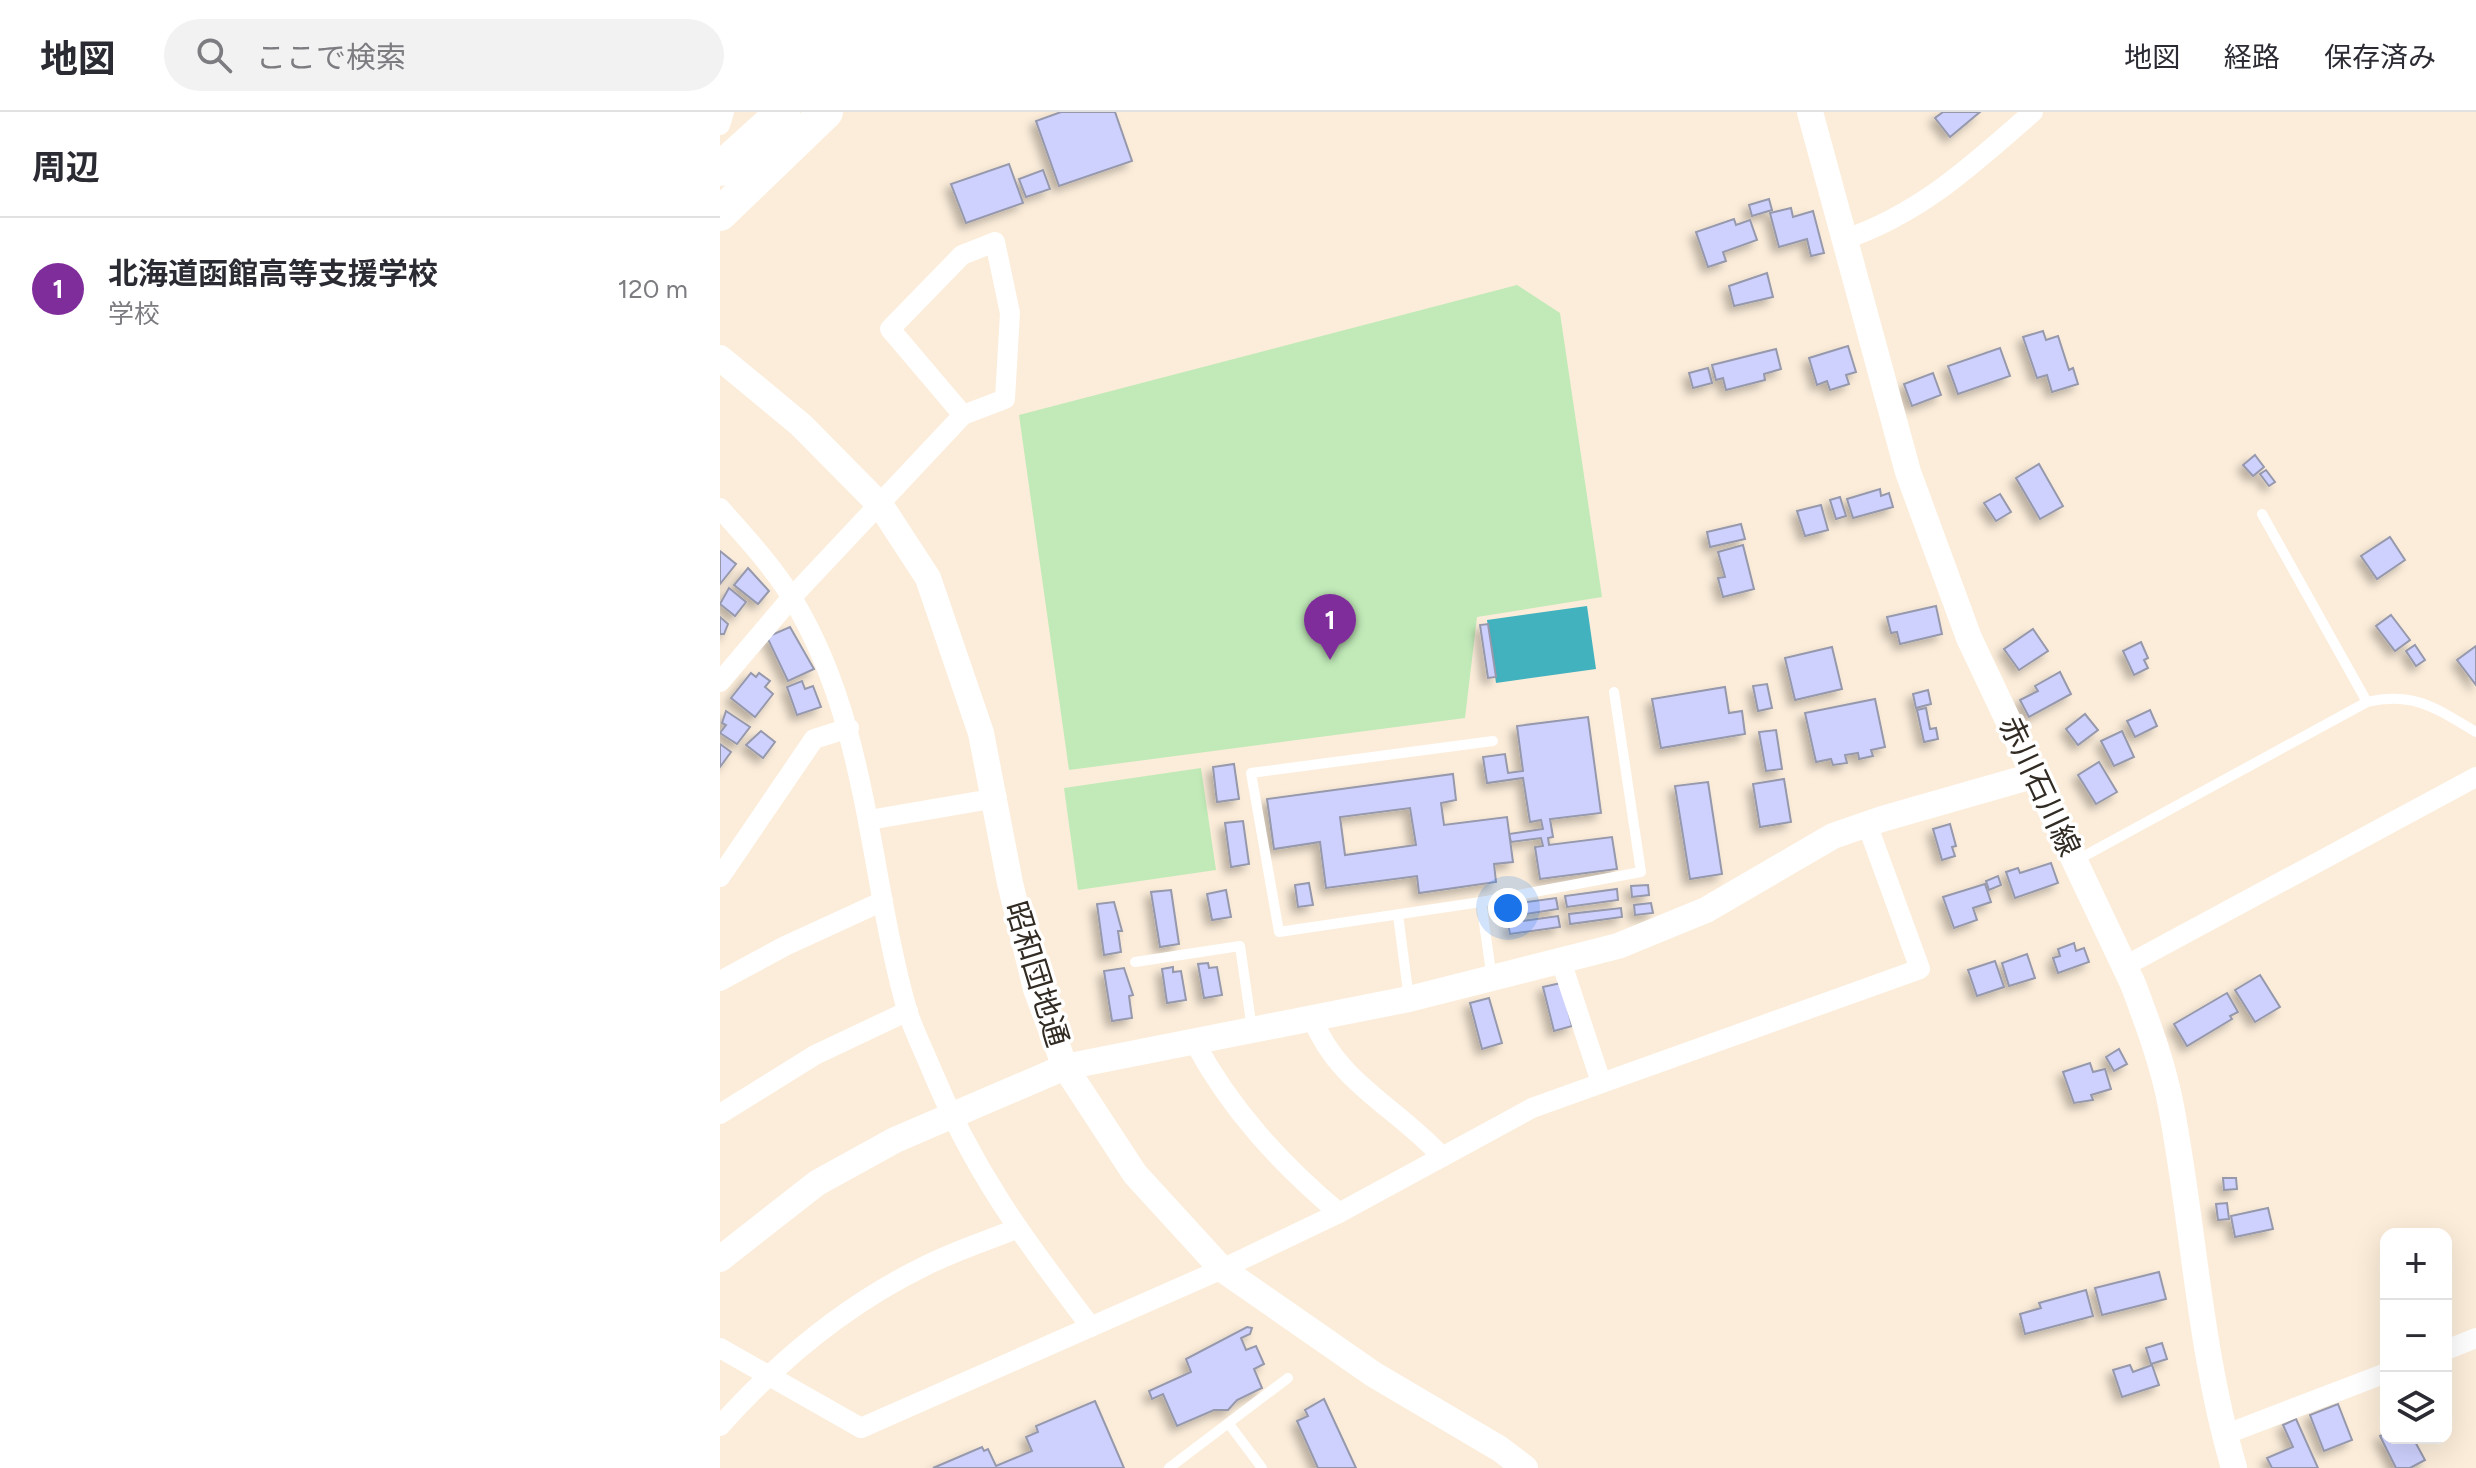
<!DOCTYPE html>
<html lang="ja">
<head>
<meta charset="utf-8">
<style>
	body { margin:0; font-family:Figtree,"Noto Sans JP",sans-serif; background:#f2f2f3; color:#2b2b33 }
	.controls { position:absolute; right:24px; bottom:24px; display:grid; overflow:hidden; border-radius:16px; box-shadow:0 8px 32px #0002 }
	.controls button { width:72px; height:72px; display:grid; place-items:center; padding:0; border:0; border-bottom:2px solid #e1e1e2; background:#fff; color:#2b2b33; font:40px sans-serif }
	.you { position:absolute; left:788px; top:796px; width:28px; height:28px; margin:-20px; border:6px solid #fff; border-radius:50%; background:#1a73e8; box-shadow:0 0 0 12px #1a73e833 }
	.badge { display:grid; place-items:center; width:52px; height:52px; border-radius:50%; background:#802d9c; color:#fff; font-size:26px; font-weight:700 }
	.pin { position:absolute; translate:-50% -66px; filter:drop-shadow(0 2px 4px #0008) }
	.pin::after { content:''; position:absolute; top:42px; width:28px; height:24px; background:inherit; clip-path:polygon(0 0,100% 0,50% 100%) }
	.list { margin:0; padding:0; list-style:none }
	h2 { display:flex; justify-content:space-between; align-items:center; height:104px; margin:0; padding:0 32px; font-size:34px }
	h2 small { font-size:26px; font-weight:400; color:#7c7c81 }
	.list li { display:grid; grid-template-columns:52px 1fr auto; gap:24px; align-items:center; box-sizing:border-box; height:144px; padding:0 32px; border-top:2px solid #e1e1e2 }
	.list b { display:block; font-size:30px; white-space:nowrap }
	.list p { margin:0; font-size:26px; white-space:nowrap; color:#7c7c81 }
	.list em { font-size:26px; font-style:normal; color:#7c7c81 }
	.icon { flex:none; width:44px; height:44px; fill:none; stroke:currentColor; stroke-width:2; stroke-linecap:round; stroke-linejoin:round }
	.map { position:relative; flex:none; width:1756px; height:1356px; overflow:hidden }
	header { display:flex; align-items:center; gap:48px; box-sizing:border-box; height:112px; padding:0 40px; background:#fff; border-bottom:2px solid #e1e1e2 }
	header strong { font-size:38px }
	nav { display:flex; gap:44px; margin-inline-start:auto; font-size:28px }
	.search { width:560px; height:72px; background:#f2f2f3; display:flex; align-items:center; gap:20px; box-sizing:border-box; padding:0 28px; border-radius:44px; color:#7c7c81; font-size:30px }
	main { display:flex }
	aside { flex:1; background:#fff }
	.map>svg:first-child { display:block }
	.green { fill:#c1eab8 }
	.water { fill:#42b2be }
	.building { fill:#ced1fd; stroke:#9698ac; stroke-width:2; fill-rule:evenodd; filter:url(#shadow) }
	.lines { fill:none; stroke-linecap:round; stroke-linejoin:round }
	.lane { stroke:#fff; stroke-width:10 }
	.street { stroke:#fff; stroke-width:20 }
	.secondary { stroke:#fff; stroke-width:26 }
	.highway { stroke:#fff; stroke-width:34 }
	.labels { text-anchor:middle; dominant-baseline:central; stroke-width:7; stroke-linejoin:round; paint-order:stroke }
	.street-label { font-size:30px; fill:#312b24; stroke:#fff }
</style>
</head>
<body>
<header>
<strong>地図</strong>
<div class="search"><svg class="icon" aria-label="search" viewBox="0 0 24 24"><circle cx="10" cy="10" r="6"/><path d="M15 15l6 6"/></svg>ここで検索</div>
<nav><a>地図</a><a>経路</a><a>保存済み</a></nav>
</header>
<main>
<aside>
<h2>周辺<small></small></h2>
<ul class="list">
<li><span class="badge">1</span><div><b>北海道函館高等支援学校</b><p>学校</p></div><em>120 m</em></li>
</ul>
</aside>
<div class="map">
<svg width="1756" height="1356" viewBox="0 0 1756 1356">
	<defs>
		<filter id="shadow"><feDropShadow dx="-5.5" dy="5.5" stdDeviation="4" flood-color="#0004"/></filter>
	</defs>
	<rect width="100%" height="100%" fill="#fcedda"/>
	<g class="green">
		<path d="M797,173l43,28 42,284 -125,20 -12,101 -396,52 -50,-355z"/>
		<path d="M481,656l15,102 -138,20 -14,-102z"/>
	</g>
	<path class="water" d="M867,494l9,63 -100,14 -9,-63z"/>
	<g class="building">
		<path d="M341,0h54l17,49 -73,25 -23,-65z"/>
		<path d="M1223,0h37l-30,25 -15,-19z"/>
		<path d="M289,52l14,39 -57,20 -15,-39z"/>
		<path d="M323,58l7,19 -24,8 -7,-18z"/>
		<path d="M1049,87l3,11 -20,6 -3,-11z"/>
		<path d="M1071,96l2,9 20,-6 11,42 -13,3 -4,-17 -28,8 -9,-34z"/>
		<path d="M1014,107l2,6 14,-5 7,20 -34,12 3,9 -18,6 -12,-35z"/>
		<path d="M1047,161l6,24 -39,9 -5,-20z"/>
		<path d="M1323,219l3,9 12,-4 11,34 4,-2 5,16 -26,8 -5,-17 -10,3 -14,-41z"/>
		<path d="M1128,234l8,26 -10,3 3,9 -19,6 -3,-9 -10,4 -8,-27z"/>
		<path d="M1280,236l10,28 -52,18 -10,-28z"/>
		<path d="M1056,237l5,20 -17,5 1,6 -39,10 -3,-12 -7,2 -4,-15z"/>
		<path d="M988,256l4,15 -19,5 -4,-15z"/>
		<path d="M1213,261l8,22 -29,11 -8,-22z"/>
		<path d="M1535,343l9,12 -11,9 -10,-11z"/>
		<path d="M1319,352l24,42 -23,13 -24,-41z"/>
		<path d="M1546,358l9,12 -6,4 -9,-12z"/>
		<path d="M1160,377l1,7 8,-3 4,14 -40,11 -6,-19z"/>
		<path d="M1280,382l11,18 -15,9 -12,-18z"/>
		<path d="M1120,385l6,19 -10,3 -6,-19z"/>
		<path d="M1101,393l7,25 -23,6 -8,-25z"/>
		<path d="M1021,412l4,15 -35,8 -3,-15z"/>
		<path d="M1670,425l15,23 -28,19 -16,-23z"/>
		<path d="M1023,433l11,44 -31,8 -5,-19 7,-1 -7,-25z"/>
		<path d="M0,439l16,13 -16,20z"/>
		<path d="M28,456l21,23 -11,13 -24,-19z"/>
		<path d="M9,476l17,14 -11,14 -15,-12z"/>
		<path d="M1216,494l6,28 -42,10 -3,-12 -6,1 -4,-16z"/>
		<path d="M1671,503l19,25 -15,11 -19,-25z"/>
		<path d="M0,505l8,7 -4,10h-4z"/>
		<path d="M768,512l8,53 -8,1 -8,-53z"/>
		<path d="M70,515l24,42 -26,12 -21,-44z"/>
		<path d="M1313,517l15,22 -29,19 -15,-21z"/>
		<path d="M1421,530l7,16 -4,2 4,8 -14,7 -11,-24z"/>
		<path d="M1695,533l10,15 -9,6 -10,-15z"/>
		<path d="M1756,534v39l-19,-25z"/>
		<path d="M1112,535l10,42 -47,11 -10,-42z"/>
		<path d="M1340,560l11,22 -42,23 -9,-17 18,-9 -3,-5z"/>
		<path d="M31,561l5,4 3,-4 11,8 -5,6 8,7 -18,23 -24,-19z"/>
		<path d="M82,569l3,8 8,-3 8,21 -24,8 -10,-28z"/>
		<path d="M1047,572l5,24 -14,3 -5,-25z"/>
		<path d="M1005,575l4,26 13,-2 3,23 -84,14 -9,-49z"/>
		<path d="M1208,578l3,14 -15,4 -3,-14z"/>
		<path d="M1155,587l10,48 -14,3 2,6 -14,3 -1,-6 -13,2 2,8 -14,2 -2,-6 -15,3 -11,-49z"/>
		<path d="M1206,596l4,21 6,-1 2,11 -14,3 -7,-32z"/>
		<path d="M1430,598l7,16 -22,11 -8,-16z"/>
		<path d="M6,599l24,16 -13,17 -17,-11 6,-8 -4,-2z"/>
		<path d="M1365,602l13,16 -20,15 -12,-16z"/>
		<path d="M868,605l13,96 -51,6 3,18 -5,1 1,7 63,-8 5,32 -77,10 -5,-32 8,-1 -2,-8 -30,4 -2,-8 34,-5 -2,-9 -11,2 -7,-44 -36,5 -4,-26 22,-3 3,19 15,-2 -6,-45z"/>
		<path d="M1056,618l6,39 -16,2 -7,-39z"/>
		<path d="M41,619l14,11 -12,16 -17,-13z"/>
		<path d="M1402,619l12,26 -20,9 -13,-25z"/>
		<path d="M0,632l11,8 -11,15z"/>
		<path d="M1379,650l18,30 -21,12 -18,-29z"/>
		<path d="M514,652l5,35 -22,3 -4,-35z"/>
		<path d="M733,662l3,26 -15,3 3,22 63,-8 6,45 -19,2 2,18 -77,11 -2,-17 -91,12 -6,-46 -46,7 -7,-50zM690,696l6,37 -71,10 -5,-38z"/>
		<path d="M1064,667l7,43 -31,5 -7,-43z"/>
		<path d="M988,670l14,92 -32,5 -15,-93z"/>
		<path d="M523,709l6,43 -18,3 -6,-44z"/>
		<path d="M1230,712l6,22 -4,1 3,9 -13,4 -9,-31z"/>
		<path d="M1331,751l7,20 -43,15 -9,-26 12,-4 2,5z"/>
		<path d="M1278,764l3,9 -12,5 -3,-9z"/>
		<path d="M589,771l4,22 -15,2 -3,-22z"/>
		<path d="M1265,772l6,18 -18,6 4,12 -23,8 -11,-31z"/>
		<path d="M928,773l1,10 -17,2 -1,-11z"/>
		<path d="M897,777l1,11 -51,7 -2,-11z"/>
		<path d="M451,778l8,54 -19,3 -9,-55z"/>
		<path d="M506,778l5,27 -19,3 -5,-26z"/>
		<path d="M836,786l2,11 -52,8 -2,-12z"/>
		<path d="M394,790l8,29h-4l3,21 -17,3 -7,-51z"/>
		<path d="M931,791l2,10 -18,2 -1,-10z"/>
		<path d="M901,796l1,9 -52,7 -1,-10z"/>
		<path d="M838,804l2,11 -50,7 -2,-11z"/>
		<path d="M1354,831l2,8 8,-3 5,14 -31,11 -5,-15 7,-2 -2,-7z"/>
		<path d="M1307,842l8,24 -26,8 -7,-23z"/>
		<path d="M1275,849l9,26 -27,9 -9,-26z"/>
		<path d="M488,851l1,5 8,-1 5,28 -18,3 -6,-34z"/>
		<path d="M453,855v5l8,-1 5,29 -19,3 -5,-34z"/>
		<path d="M404,856l9,27 -4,1 3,22 -20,3 -8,-50z"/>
		<path d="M1540,863l20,32 -25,15 -20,-32z"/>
		<path d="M841,871l11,43 -18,5 -11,-44z"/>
		<path d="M1507,881l11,19 -8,4 2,3 -45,27 -13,-22z"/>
		<path d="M769,886l13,45 -20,6 -12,-46z"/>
		<path d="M1399,937l8,15 -13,7 -8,-14z"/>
		<path d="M1370,951l3,9 12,-3 6,20 -20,6 2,5 -19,3 -11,-31z"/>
		<path d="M1503,1066h13l1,11 -13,1z"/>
		<path d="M1507,1091l2,16 -11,1 -2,-16z"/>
		<path d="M1548,1096l5,21 -38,8 -4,-21z"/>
		<path d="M1439,1160l7,27 -64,16 -7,-27z"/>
		<path d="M1366,1178l7,26 -68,18 -5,-20 21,-6 -2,-5z"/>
		<path d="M527,1215l5,1 -2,6 -9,4 5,12 10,-4 8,18 -10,5 8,19 -25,12 -9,10h-14l-37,16 -14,-32 -11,5 -3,-8 42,-19 -5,-13z"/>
		<path d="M1442,1231l5,16 -16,5 -5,-16z"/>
		<path d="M1410,1253l3,7 19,-7 7,20 -37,12 -9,-27z"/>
		<path d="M604,1287l32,69h-38l-21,-47 11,-5 -3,-6z"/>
		<path d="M375,1289l29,67h-191l49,-21 2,4 4,-2 8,17 36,-15 -6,-14 12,-5 -2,-6z"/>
		<path d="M1618,1292l14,36 -28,11 -14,-36z"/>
		<path d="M1576,1307l22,49h-46l-5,-10 26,-11 -10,-22z"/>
		<path d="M1666,1321v5h27l12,22 -15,8h-14l-16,-32z"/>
	</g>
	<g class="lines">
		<g class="lane">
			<path d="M1542,402l105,188"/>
			<path d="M773,629l-242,32 28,159 202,-30 160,-30 -27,-180"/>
			<path d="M1357,748l290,-158c47,-11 70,7 109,30"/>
			<path d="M761,790l11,77"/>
			<path d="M678,803l11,84"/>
			<path d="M415,850l105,-16 12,83"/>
			<path d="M509,1312l33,44"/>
			<path d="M449,1356l119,-90"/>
		</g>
		<g class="street">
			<path d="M0,13l4,-13"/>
			<path d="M1126,127c77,-27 126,-74 187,-127"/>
			<path d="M0,396c25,29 52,57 72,90 77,126 76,274 115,412 6,19 15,37 23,56 43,105 93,172 161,261"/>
			<path d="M0,570l72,-85 171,-182 42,-16 5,-86 -15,-71 -33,13 -72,74 73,86"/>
			<path d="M149,708l128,-22"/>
			<path d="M0,765l94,-138 35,-11"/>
			<path d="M841,849l40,121"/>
			<path d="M1405,854l351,-189"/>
			<path d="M0,869l65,-35 98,-45"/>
			<path d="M592,905c24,65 86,91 130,140"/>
			<path d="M474,929c36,68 86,122 145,172"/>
			<path d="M0,1002l95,-59 93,-44"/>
			<path d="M0,1236l141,80 361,-159 117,-56 193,-105 388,-139 -53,-145"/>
			<path d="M1726,1238l30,-12"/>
			<path d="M0,1314c59,-66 125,-121 205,-160 29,-15 61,-25 91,-37"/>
			<path d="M1504,1323l162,-62"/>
		</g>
		<g class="secondary">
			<path d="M1090,0l98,360 61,166 164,346c15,40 30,80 38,122 23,121 28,243 63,362"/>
			<path d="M0,246l81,67 80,81 47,72 53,155 29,150 26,106 29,78 70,107 87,95 151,105 127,75 25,19"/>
			<path d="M0,1147l97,-76 78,-43 170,-73 344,-68 209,-53 88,-36 127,-74 49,-17 154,-44"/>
		</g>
		<g class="highway">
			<path d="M0,57l63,-57"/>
			<path d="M0,102l106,-102"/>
		</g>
	</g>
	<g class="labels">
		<g class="street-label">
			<text transform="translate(1320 674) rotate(65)">赤川石川線</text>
			<text transform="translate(317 862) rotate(73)">昭和団地通</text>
		</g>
	</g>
</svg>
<div class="controls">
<button>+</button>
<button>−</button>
<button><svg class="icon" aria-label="layers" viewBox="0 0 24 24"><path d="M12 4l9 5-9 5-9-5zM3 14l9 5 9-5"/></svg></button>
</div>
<div class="you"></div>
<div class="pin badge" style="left:610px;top:548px">1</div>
</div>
</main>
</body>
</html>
